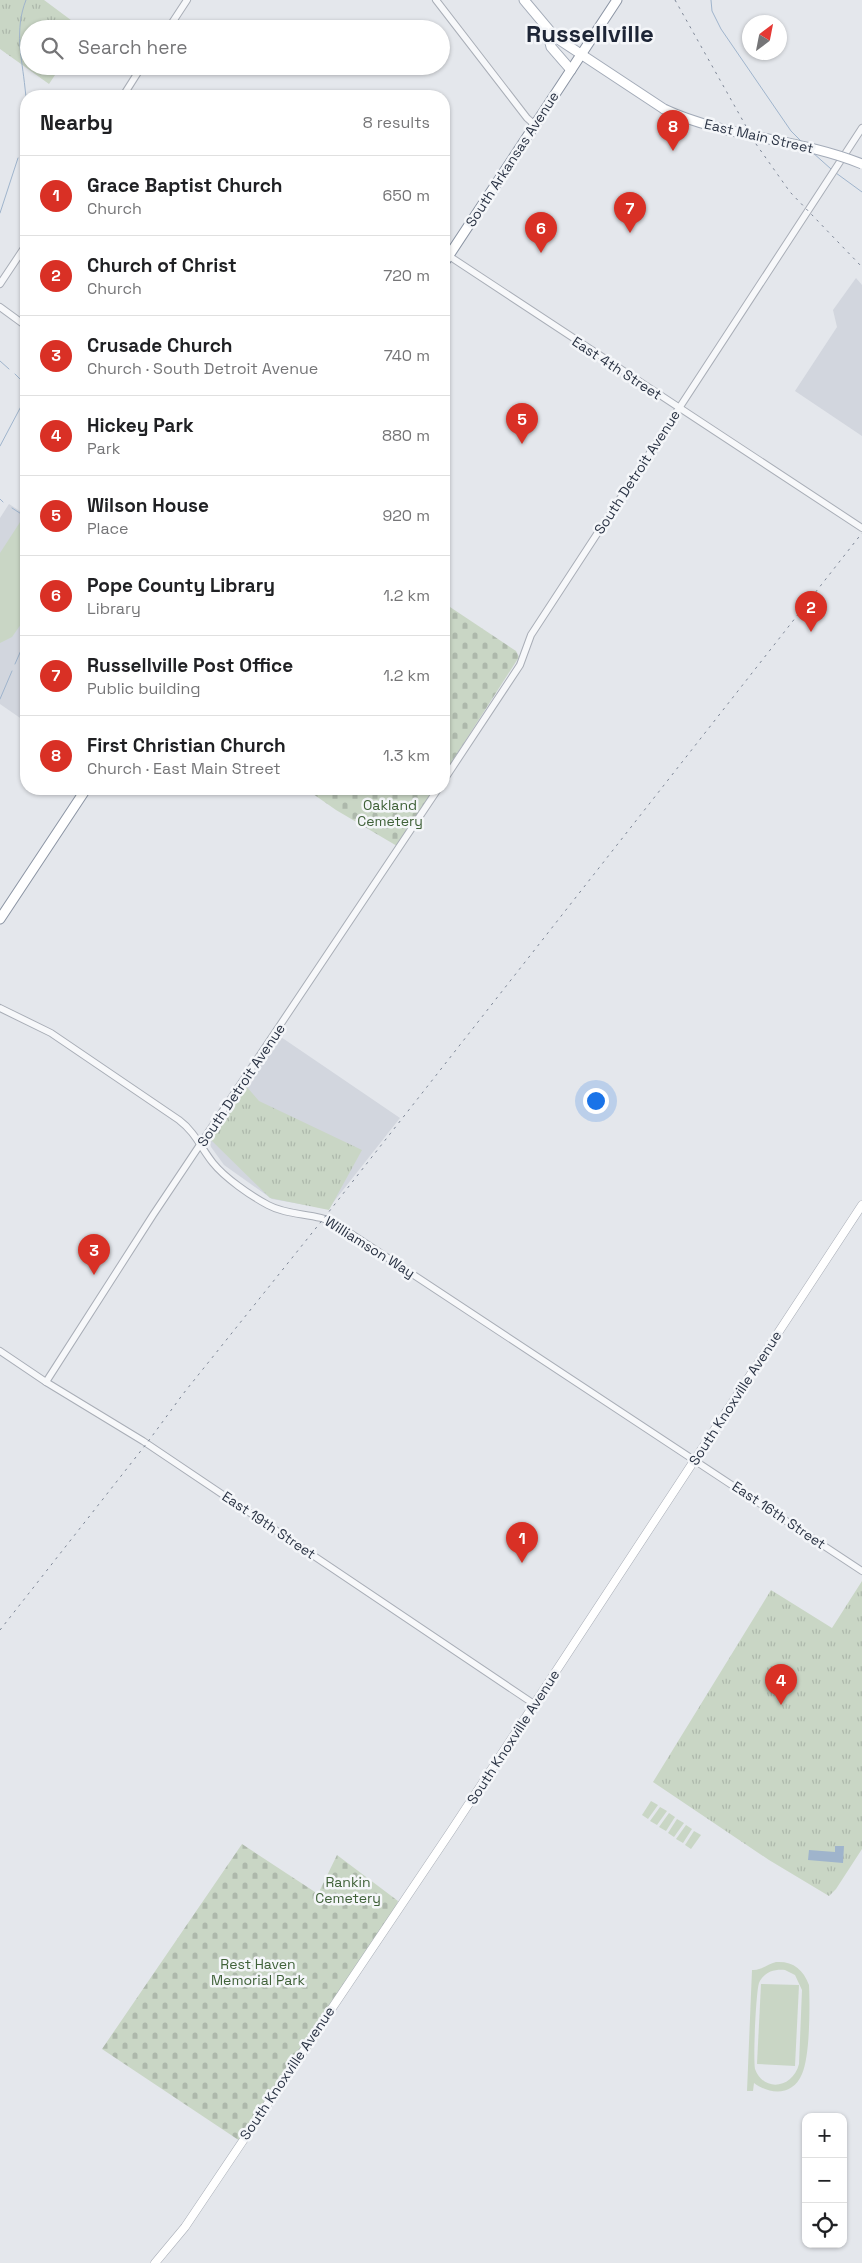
<!DOCTYPE html>
<html lang="en">
<head>
<meta charset="utf-8">
<style>
	body { margin:0; font-family:"Space Grotesk",sans-serif; background:#f6f6f6; color:#202124 }
	.controls { position:absolute; right:15px; bottom:15px; display:grid; overflow:hidden; border-radius:10px; box-shadow:0 1px 4px #0004 }
	.controls button { width:45px; height:45px; display:grid; place-items:center; padding:0; border:0; border-bottom:1px solid #e0e0e0; background:#fff; color:#202124; font:25px sans-serif }
	.compass { position:absolute; left:742px; top:15px; width:45px; height:45px; border-radius:50%; background:#fff; box-shadow:0 1px 4px #0004; rotate:32deg }
	.you { position:absolute; left:595px; top:1100px; width:18px; height:18px; margin:-12px; border:4px solid #fff; border-radius:50%; background:#1a73e8; box-shadow:0 0 0 8px #1a73e833 }
	.badge { display:grid; place-items:center; width:32px; height:32px; border-radius:50%; background:#d93025; color:#fff; font-size:16px; font-weight:700 }
	.pin { position:absolute; translate:-50% -41px; filter:drop-shadow(0 1px 2px #0008) }
	.pin::after { content:''; position:absolute; top:26px; width:18px; height:15px; background:inherit; clip-path:polygon(0 0,100% 0,50% 100%) }
	.list { margin:0; padding:0; list-style:none }
	h2 { display:flex; justify-content:space-between; align-items:center; height:65px; margin:0; padding:0 20px; font-size:21px }
	h2 small { font-size:16px; font-weight:400; color:#757577 }
	.list li { display:grid; grid-template-columns:32px 1fr auto; gap:15px; align-items:center; box-sizing:border-box; height:80px; padding:0 20px; border-top:1px solid #e0e0e0 }
	.list b { display:block; font-size:19px; white-space:nowrap }
	.list p { margin:0; font-size:16px; white-space:nowrap; color:#757577 }
	.list em { font-size:16px; font-style:normal; color:#757577 }
	.icon { flex:none; width:28px; height:28px; fill:none; stroke:currentColor; stroke-width:2; stroke-linecap:round; stroke-linejoin:round }
	.map { position:relative; flex:none; width:862px; height:2263px; overflow:hidden }
	.search { position:absolute; background:#fff; box-shadow:0 1px 4px #0004; left:20px; top:20px; width:430px; height:55px; display:flex; align-items:center; gap:12px; box-sizing:border-box; padding:0 18px; border-radius:28px; color:#757577; font-size:19px }
	.panel { position:absolute; background:#fff; box-shadow:0 1px 4px #0004; left:20px; top:90px; width:430px; height:705px; border-radius:20px }
	.map>svg:first-child { display:block }
	.built { fill:#d2d6de }
	.green { fill:#c9d6c5; fill-rule:evenodd }
	.cemetery { fill:url(#cemetery-stones) }
	.park { fill:url(#park-tufts) }
	.water { fill:#9fb4cc }
	.lines { fill:none; stroke-linecap:round; stroke-linejoin:round }
	.stream { stroke:#9fb4cc; stroke-width:1 }
	.tertiary-casing { stroke:#a9aeb7; stroke-width:8 }
	.secondary-casing { stroke:#a9aeb7; stroke-width:9 }
	.primary-casing { stroke:#a3abb8; stroke-width:11 }
	.trunk-casing { stroke:#8b94a3; stroke-width:11 }
	.tertiary { stroke:#f7f8fa; stroke-width:6 }
	.secondary { stroke:#fff; stroke-width:8 }
	.primary { stroke:#fff; stroke-width:9 }
	.trunk { stroke:#fff; stroke-width:9 }
	.rail { stroke:#7d8696; stroke-width:1; stroke-dasharray:2.5 5; stroke-linecap:butt }
	.primary-bridge-casing { stroke:#a3abb8; stroke-width:11; stroke-linecap:butt }
	.primary-bridge { stroke:#fff; stroke-width:9 }
	.labels { text-anchor:middle; dominant-baseline:central; stroke-width:5; stroke-linejoin:round; paint-order:stroke }
	.street-label { font-size:14px; fill:#2b3445; stroke:#f4f6f9 }
	.park-label { font-size:14px; fill:#3f6138; stroke:#f4f6f9 }
	.town-label { font-size:24px; font-weight:bold; fill:#1d2536; stroke:#f4f6f9 }
</style>
</head>
<body>
<div class="map">
<svg width="862" height="2263" viewBox="0 0 862 2263">
	<defs>
		<pattern id="cemetery-stones" width="16" height="16" patternUnits="userSpaceOnUse" patternTransform="scale(1.25)"><rect width="16" height="16" fill="#c9d6c5"/><path d="M2 7V4a2 2 0 0 1 4 0v3zM10 15v-3a2 2 0 0 1 4 0v3z" fill="#adb8ab"/></pattern>
		<pattern id="park-tufts" width="24" height="20" patternUnits="userSpaceOnUse" patternTransform="scale(1.25)"><rect width="24" height="20" fill="#c9d6c5"/><path d="M3 7l-1-3M5 7V3M7 7l1-3M15 17l-1-3M17 17v-4M19 17l1-3" fill="none" stroke="#adb8ab"/></pattern>
	</defs>
	<rect width="100%" height="100%" fill="#e4e7ec"/>
	<g class="built">
		<path d="M856,278l6,7v151l-67,-45 42,-64 -4,-17z"/>
		<path d="M9,504l17,11v207l-26,-18v-186z"/>
		<path d="M278,1035l122,83 -72,91 -56,-10 -48,-34 -13,-18 -2,-9z"/>
	</g>
	<g class="green">
		<path d="M24,516l2,1v100l-14,20 -12,6v-90z"/>
		<path d="M651,1801l7,4 -10,14 -6,-4z"/>
		<path d="M660,1807l7,4 -10,14 -7,-4z"/>
		<path d="M669,1813l6,4 -9,14 -7,-4z"/>
		<path d="M677,1819l7,4 -10,14 -6,-4z"/>
		<path d="M686,1825l6,4 -9,14 -7,-4z"/>
		<path d="M694,1831l7,4 -10,14 -6,-4z"/>
		<path d="M776,1962c17,-1 27,7 33,23 1,20 1,72 -7,89 -9,22 -32,21 -48,9l-1,8h-6l5,-121c9,1 15,-6 24,-8zM785,1970l10,5 7,15 -3,74c-6,24 -35,29 -44,5 -2,-11 1,-77 4,-86 5,-11 15,-14 26,-13z"/>
		<path d="M761,1984l38,1 -4,81 -38,-2z"/>
	</g>
	<g class="cemetery">
		<path d="M444,603l72,48 3,6 -75,117z"/>
		<path d="M306,789h128l-37,57 -61,-36z"/>
		<path d="M242,1844l76,50 19,-39 61,46 -14,37 -141,205 -141,-94z"/>
	</g>
	<g class="park">
		<path d="M0,0h44l39,29h-54v37h32l-12,18 -49,-35z"/>
		<path d="M246,1086l13,15 103,49 -33,60 -59,-12 -60,-59z"/>
		<path d="M862,1581v268l-26,40 -7,7 -60,-36 -116,-78 118,-192 61,38z"/>
	</g>
	<path class="water" d="M835,1846h9l-1,17 -35,-3 1,-10 26,2z"/>
	<g class="lines">
		<g class="stream">
			<path d="M711,0l1,11 9,18 70,102 11,11"/>
			<path d="M21,150c5,-9 4,-21 4,-30 0,-11 2,-22 0,-32 -3,-30 -11,-58 1,-88"/>
			<path d="M812,152l19,17"/>
			<path d="M836,173l26,19"/>
			<path d="M0,213l18,-55"/>
			<path d="M0,361l9,8"/>
			<path d="M15,374l11,11"/>
			<path d="M0,446l26,-49"/>
			<path d="M0,499l3,3"/>
			<path d="M12,508l14,9"/>
			<path d="M15,664l11,-25"/>
			<path d="M0,699l12,-28"/>
		</g>
		<defs>
			<g id="tertiary">
				<path d="M436,0l91,118 8,7"/>
				<path d="M168,29l19,-29"/>
				<path d="M123,96l19,-30"/>
				<path d="M449,256l413,272"/>
				<path d="M0,284l26,-39"/>
				<path d="M0,307l26,19"/>
				<path d="M444,780l76,-115 11,-30 331,-507"/>
				<path d="M0,1008l51,25 128,87c16,12 22,28 34,43 12,15 38,33 55,42 22,12 49,7 70,20l524,346"/>
				<path d="M0,1351l46,31 97,59 391,263"/>
				<path d="M46,1382l107,-167 285,-426"/>
			</g>
			<path id="secondary" d="M155,2263l30,-36 266,-396 411,-626"/>
			<g id="primary">
				<path d="M524,0l31,37 109,72"/>
				<path d="M547,30l4,17 20,23"/>
			</g>
			<g id="trunk">
				<path d="M444,263l173,-263"/>
				<path d="M0,919l86,-130"/>
			</g>
		</defs>
		<use href="#tertiary" class="tertiary-casing"/>
		<use href="#secondary" class="secondary-casing"/>
		<use href="#primary" class="primary-casing"/>
		<use href="#trunk" class="trunk-casing"/>
		<use href="#tertiary" class="tertiary"/>
		<use href="#secondary" class="secondary"/>
		<use href="#primary" class="primary"/>
		<use href="#trunk" class="trunk"/>
		<g class="rail">
			<path d="M675,0l81,144 34,48 72,75"/>
			<path d="M0,1630l147,-187 36,-49 141,-176 538,-685"/>
		</g>
		<defs>
			<path id="primary-bridge" d="M664,109c62,29 134,29 198,55"/>
		</defs>
		<use href="#primary-bridge" class="primary-bridge-casing"/>
		<use href="#primary-bridge" class="primary-bridge"/>
	</g>
	<g class="labels">
		<g class="street-label">
			<text transform="translate(759 136) rotate(13)">East Main Street</text>
			<text transform="translate(512 159) rotate(-57)">South Arkansas Avenue</text>
			<text transform="translate(617 368) rotate(33)">East 4th Street</text>
			<text transform="translate(637 472) rotate(-57)">South Detroit Avenue</text>
			<text transform="translate(241 1085) rotate(-56)">South Detroit Avenue</text>
			<text transform="translate(370 1247) rotate(32)">Williamson Way</text>
			<text transform="translate(735 1398) rotate(-57)">South Knoxville Avenue</text>
			<text transform="translate(779 1515) rotate(34)">East 16th Street</text>
			<text transform="translate(269 1525) rotate(34)">East 19th Street</text>
			<text transform="translate(513 1737) rotate(-57)">South Knoxville Avenue</text>
			<text transform="translate(287 2073) rotate(-56)">South Knoxville Avenue</text>
		</g>
		<g class="park-label">
			<text x="390" y="805">Oakland<tspan x="390" dy="16">Cemetery</tspan></text>
			<text x="348" y="1882">Rankin<tspan x="348" dy="16">Cemetery</tspan></text>
			<text x="258" y="1964">Rest Haven<tspan x="258" dy="16">Memorial Park</tspan></text>
		</g>
		<g class="town-label">
			<text x="590" y="33">Russellville</text>
		</g>
	</g>
</svg>
<div class="controls">
<button>+</button>
<button>−</button>
<button><svg class="icon" aria-label="locate" viewBox="0 0 24 24"><circle cx="12" cy="12" r="6"/><path d="M12 2v4M12 18v4M2 12h4M18 12h4"/></svg></button>
</div>
<svg class="compass" viewBox="-18 -18 36 36"><path d="M0-13l5 13h-10z" fill="#e53935"/><path d="M0 13l5-13h-10z" fill="#757577"/></svg>
<div class="you"></div>
<div class="pin badge" style="left:522px;top:1563px">1</div>
<div class="pin badge" style="left:811px;top:632px">2</div>
<div class="pin badge" style="left:94px;top:1275px">3</div>
<div class="pin badge" style="left:781px;top:1705px">4</div>
<div class="pin badge" style="left:522px;top:444px">5</div>
<div class="pin badge" style="left:541px;top:253px">6</div>
<div class="pin badge" style="left:630px;top:233px">7</div>
<div class="pin badge" style="left:673px;top:151px">8</div>
<div class="search"><svg class="icon" aria-label="search" viewBox="0 0 24 24"><circle cx="10" cy="10" r="6"/><path d="M15 15l6 6"/></svg>Search here</div>
<section class="panel">
<h2>Nearby<small>8 results</small></h2>
<ul class="list">
<li><span class="badge">1</span><div><b>Grace Baptist Church</b><p>Church</p></div><em>650 m</em></li>
<li><span class="badge">2</span><div><b>Church of Christ</b><p>Church</p></div><em>720 m</em></li>
<li><span class="badge">3</span><div><b>Crusade Church</b><p>Church · South Detroit Avenue</p></div><em>740 m</em></li>
<li><span class="badge">4</span><div><b>Hickey Park</b><p>Park</p></div><em>880 m</em></li>
<li><span class="badge">5</span><div><b>Wilson House</b><p>Place</p></div><em>920 m</em></li>
<li><span class="badge">6</span><div><b>Pope County Library</b><p>Library</p></div><em>1.2 km</em></li>
<li><span class="badge">7</span><div><b>Russellville Post Office</b><p>Public building</p></div><em>1.2 km</em></li>
<li><span class="badge">8</span><div><b>First Christian Church</b><p>Church · East Main Street</p></div><em>1.3 km</em></li>
</ul>
</section>
</div>
</body>
</html>
